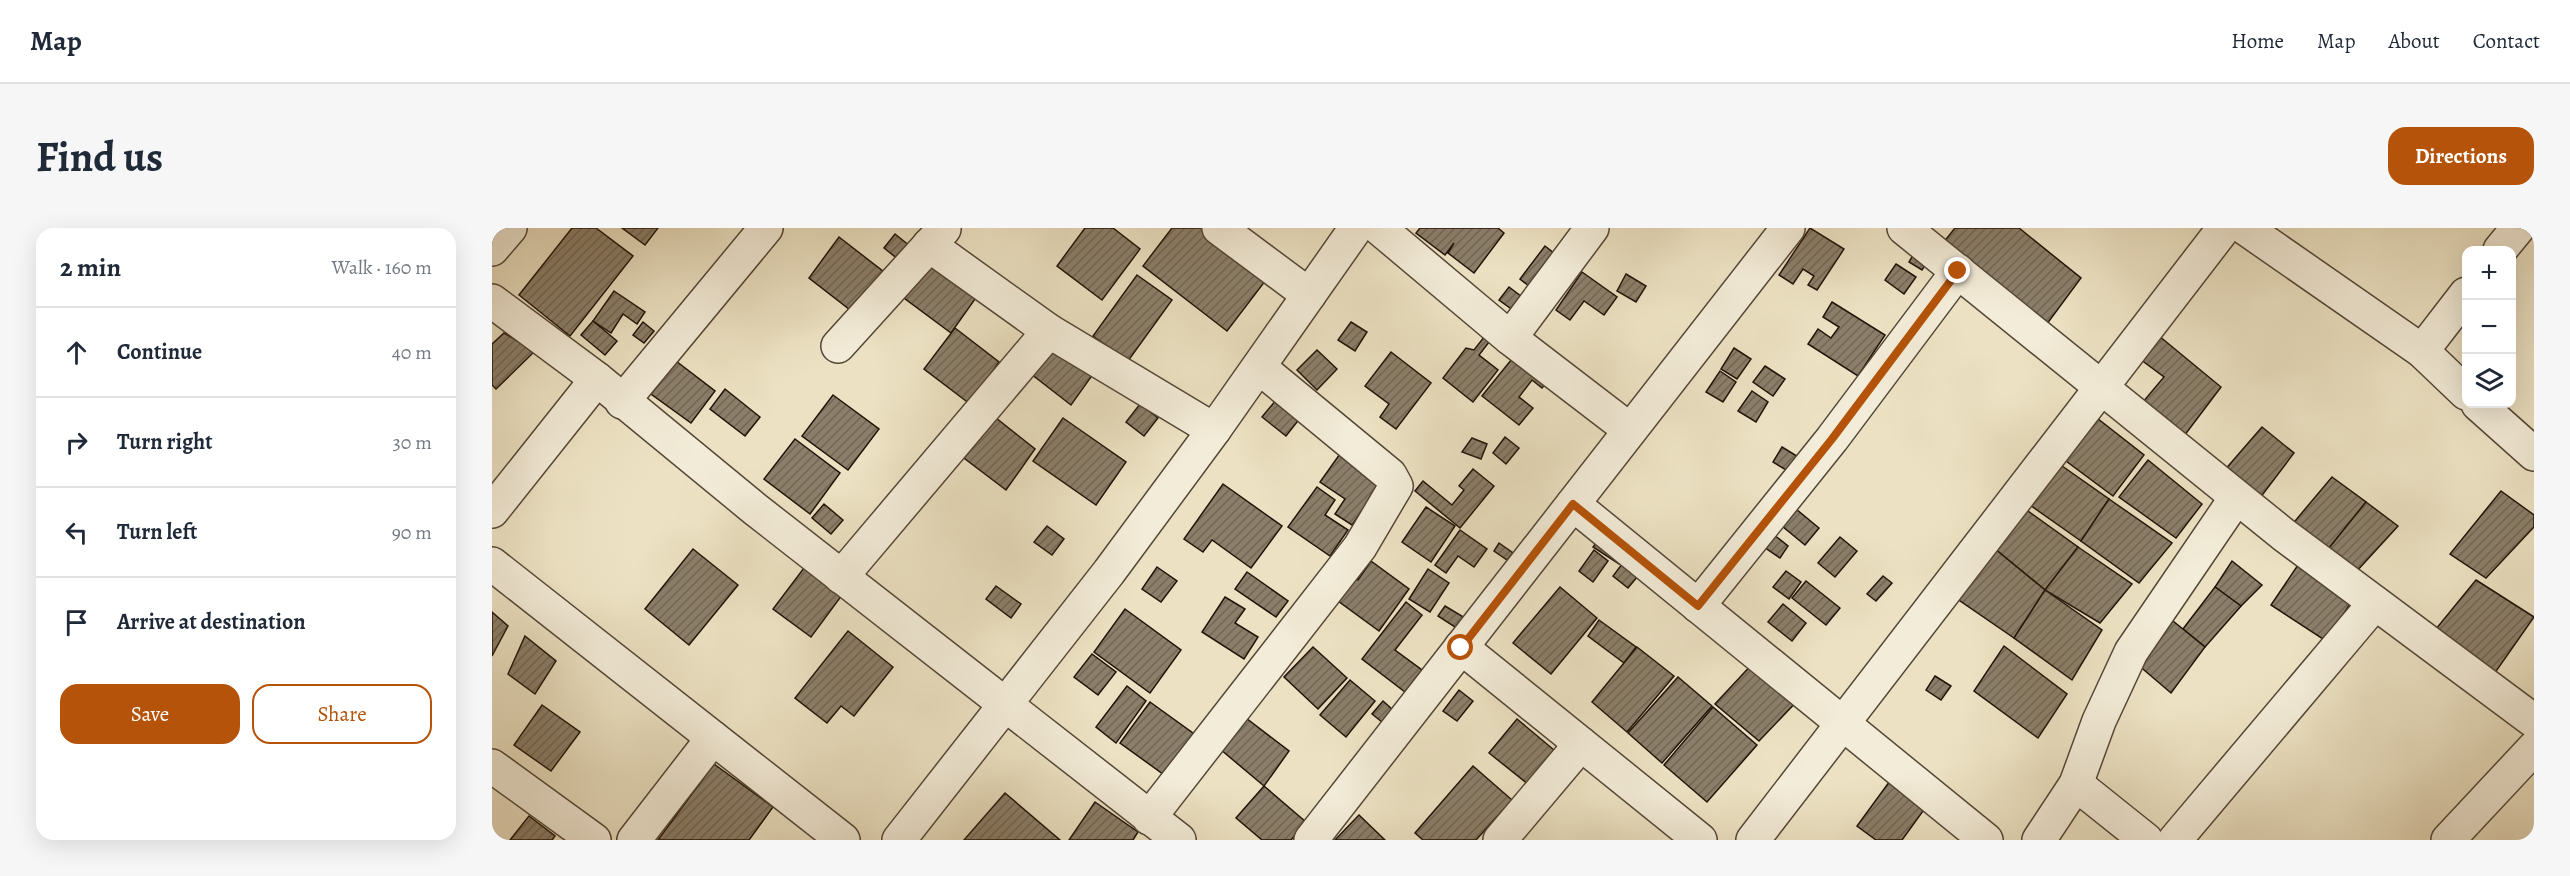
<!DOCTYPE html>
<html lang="en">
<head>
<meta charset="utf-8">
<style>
	body { margin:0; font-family:Alegreya,serif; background:#f6f6f7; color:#1f2937 }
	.controls { position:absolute; right:18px; top:18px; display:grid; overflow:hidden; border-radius:12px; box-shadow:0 6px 24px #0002 }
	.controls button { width:54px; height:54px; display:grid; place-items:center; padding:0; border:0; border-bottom:2px solid #e0e1e3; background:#fff; color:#1f2937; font:30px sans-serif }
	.stop { position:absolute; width:18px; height:18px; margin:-14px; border:4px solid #b45309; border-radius:50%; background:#fff }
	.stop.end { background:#b45309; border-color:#fff; box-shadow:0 2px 6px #0008 }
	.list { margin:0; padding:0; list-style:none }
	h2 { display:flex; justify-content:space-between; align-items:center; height:78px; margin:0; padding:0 24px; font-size:26px }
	h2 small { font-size:20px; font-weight:400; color:#747a83 }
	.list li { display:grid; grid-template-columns:39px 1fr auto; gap:18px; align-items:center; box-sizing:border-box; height:90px; padding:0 24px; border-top:2px solid #e0e1e3 }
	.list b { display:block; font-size:22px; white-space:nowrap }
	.list em { font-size:20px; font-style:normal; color:#747a83 }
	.actions { display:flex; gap:12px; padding:18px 24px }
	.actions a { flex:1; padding:14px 0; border:2px solid #b45309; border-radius:18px; text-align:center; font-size:21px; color:#b45309 }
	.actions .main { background:#b45309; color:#fff }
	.icon { flex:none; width:33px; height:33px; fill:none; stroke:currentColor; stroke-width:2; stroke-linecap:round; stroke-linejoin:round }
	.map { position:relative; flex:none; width:2042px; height:612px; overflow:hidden; border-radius:18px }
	header { display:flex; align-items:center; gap:36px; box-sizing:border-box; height:84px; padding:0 30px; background:#fff; border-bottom:2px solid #e0e1e3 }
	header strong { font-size:28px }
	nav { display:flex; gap:33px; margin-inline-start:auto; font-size:21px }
	.intro { display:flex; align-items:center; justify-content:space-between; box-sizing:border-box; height:144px; padding:0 36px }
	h1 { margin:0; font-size:42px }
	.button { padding:15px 27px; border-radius:18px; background:#b45309; color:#fff; font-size:21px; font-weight:700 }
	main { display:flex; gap:36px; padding:0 36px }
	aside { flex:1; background:#fff; border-radius:18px; box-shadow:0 6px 24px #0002 }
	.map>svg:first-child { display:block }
	.building { fill:url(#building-hatch); stroke:#221309; stroke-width:1.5 }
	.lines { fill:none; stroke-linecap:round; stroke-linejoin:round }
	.minor-casing { stroke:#544738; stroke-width:36 }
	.minor { stroke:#f3ecd8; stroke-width:33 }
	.route { stroke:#b45309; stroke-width:8 }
</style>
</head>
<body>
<header>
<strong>Map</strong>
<nav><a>Home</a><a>Map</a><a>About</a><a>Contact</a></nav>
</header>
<div class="intro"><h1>Find us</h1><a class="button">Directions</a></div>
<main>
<aside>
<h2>2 min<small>Walk · 160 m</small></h2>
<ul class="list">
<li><svg class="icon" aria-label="ahead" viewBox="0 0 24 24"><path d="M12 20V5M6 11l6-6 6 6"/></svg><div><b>Continue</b></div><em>40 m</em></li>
<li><svg class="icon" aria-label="right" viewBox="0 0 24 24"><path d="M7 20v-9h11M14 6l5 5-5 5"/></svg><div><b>Turn right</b></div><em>30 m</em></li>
<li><svg class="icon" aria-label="left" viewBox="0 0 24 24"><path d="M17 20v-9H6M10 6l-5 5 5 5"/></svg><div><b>Turn left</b></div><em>90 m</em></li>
<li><svg class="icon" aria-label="arrive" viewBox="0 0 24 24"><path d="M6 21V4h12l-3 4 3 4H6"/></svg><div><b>Arrive at destination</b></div></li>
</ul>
<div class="actions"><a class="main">Save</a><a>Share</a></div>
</aside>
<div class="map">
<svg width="2042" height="612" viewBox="0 0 2042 612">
	<defs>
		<pattern id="building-hatch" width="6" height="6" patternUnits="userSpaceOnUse" patternTransform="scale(1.5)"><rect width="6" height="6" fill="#8b7f6a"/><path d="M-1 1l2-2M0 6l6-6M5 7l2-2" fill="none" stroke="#716755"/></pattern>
	</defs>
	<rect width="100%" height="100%" fill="#ece2c3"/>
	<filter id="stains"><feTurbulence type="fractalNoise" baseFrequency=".00333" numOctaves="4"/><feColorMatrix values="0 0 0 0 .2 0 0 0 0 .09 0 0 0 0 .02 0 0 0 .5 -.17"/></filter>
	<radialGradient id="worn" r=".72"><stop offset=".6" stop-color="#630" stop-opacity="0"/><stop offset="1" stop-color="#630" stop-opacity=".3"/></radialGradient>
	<g class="building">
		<path d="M80,0h24l37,28 -63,80 -51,-41z"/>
		<path d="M130,0h36l-13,17z"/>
		<path d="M593,0h28l27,21 -38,51 -45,-34z"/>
		<path d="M680,0h33l64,48 -42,55 -84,-65z"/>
		<path d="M928,0h78l6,5 -30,40 -26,-20 6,-10 -9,12 -29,-22z"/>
		<path d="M1318,0l34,21 -27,41 -9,-5 6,-9 -11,-7 -10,15 -14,-9z"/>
		<path d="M1463,0h64l62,50 -40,54 -102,-84z"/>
		<path d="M403,6l15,12 -11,14 -15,-12z"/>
		<path d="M347,9l45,35 -30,41 -45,-35z"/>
		<path d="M1053,18l14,11 -25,33 -14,-11z"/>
		<path d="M1424,22l13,9 -7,11 -13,-8z"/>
		<path d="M443,29l45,35 -29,41 -47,-35z"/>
		<path d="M1404,36l20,13 -12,17 -19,-14z"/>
		<path d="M1090,44l35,25 -13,18 -20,-14 -14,19 -14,-10z"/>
		<path d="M1134,46l20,12 -10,16 -19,-11z"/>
		<path d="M645,47l35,25 -44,61 -35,-25z"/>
		<path d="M1017,59l17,13 -9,13 -18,-13z"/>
		<path d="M122,63l31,21 -8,12 -14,-10 -12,19 -18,-12z"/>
		<path d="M1340,74l53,33 -27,41 -50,-32 10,-15 13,9 8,-11 -16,-10z"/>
		<path d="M101,93l24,20 -12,14 -24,-20z"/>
		<path d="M151,94l11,9 -10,12 -11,-8z"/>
		<path d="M859,94l16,10 -12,19 -17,-11z"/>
		<path d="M1000,99l41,32 -9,11 19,14 11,-11 -12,15 -10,-8 -13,17 14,11 -14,17 -37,-29 30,-37 -23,-17 -10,13 19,15 -25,32 -30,-24 23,-30 8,2z"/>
		<path d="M463,100l44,34 -29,42 -46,-35z"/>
		<path d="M565,100l44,35 -30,42 -45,-35z"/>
		<path d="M1661,103l68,56 -40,53 -44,-31 27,-32 -31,-23z"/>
		<path d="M12,105l31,18 -39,38 -4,-4v-41z"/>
		<path d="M1242,120l17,11 -14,20 -16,-10z"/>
		<path d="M825,122l20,19 -20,21 -20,-20z"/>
		<path d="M899,124l40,31 -35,46 -16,-12 9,-13 -24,-18z"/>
		<path d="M184,133l39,30 -24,32 -40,-29z"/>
		<path d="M1273,138l20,13 -12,17 -20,-14z"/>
		<path d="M1228,143l16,11 -13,20 -17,-10z"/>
		<path d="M233,161l35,28 -15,19 -35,-27z"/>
		<path d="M1260,163l16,11 -12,20 -18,-11z"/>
		<path d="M789,166l24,18 -19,24 -24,-19z"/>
		<path d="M341,167l46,34 -31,41 -46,-34z"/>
		<path d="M648,176l18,14 -14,18 -18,-14z"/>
		<path d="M1596,183l56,44 -31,41 -55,-41z"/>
		<path d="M499,186l44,35 -29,41 -46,-35z"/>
		<path d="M571,190l63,44 -30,43 -63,-44z"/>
		<path d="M1770,199l32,26 -34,45 -36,-27z"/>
		<path d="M1013,209l14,11 -13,16 -13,-11z"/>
		<path d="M980,210l15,6 -6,15 -19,-7z"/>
		<path d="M303,211l45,34 -30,41 -46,-35z"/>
		<path d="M1290,219l18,11 -9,15 -18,-11z"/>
		<path d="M850,223l42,29 -32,45 -17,-11 10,-15 -25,-17z"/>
		<path d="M1656,232l54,44 -26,34 -57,-41z"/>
		<path d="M1563,233l54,38 -28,42 -54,-38z"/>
		<path d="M981,241l21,17 -34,42 -45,-37 8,-10 29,24 12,-15 -5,-4z"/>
		<path d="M1840,249l34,25 -41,51 -35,-26z"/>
		<path d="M731,256l59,42 -31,42 -39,-28 -9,12 -19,-13z"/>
		<path d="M825,259l18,13 -10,15 23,15 -18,26 -42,-29z"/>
		<path d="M2009,263l33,24v12l-48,51 -36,-24z"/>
		<path d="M1617,271l63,44 -33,40 -58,-42z"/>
		<path d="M1293,272l34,28 -14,17 -34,-28z"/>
		<path d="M1874,274l32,24 -43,47 -30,-20z"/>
		<path d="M332,276l19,16 -12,14 -19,-16z"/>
		<path d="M1529,278l57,41 -33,43 -56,-46z"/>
		<path d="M934,279l29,19 -24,36 -29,-20z"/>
		<path d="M555,298l17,13 -12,16 -18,-13z"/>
		<path d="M968,302l27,19 -13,18 -16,-11 -12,17 -11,-8z"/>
		<path d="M1110,306l25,18 -8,12 -26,-17z"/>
		<path d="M1281,306l15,12 -8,12 -16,-11z"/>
		<path d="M1348,309l17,14 -22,26 -17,-14z"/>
		<path d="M1007,315l14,10 -6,7 -13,-9z"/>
		<path d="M1497,316l56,46 -31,48 -61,-42z"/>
		<path d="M1586,319l54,37 -32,39 -55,-33z"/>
		<path d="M201,321l45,36 -49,60 -44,-36z"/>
		<path d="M1102,322l14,11 -15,21 -14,-11z"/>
		<path d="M1139,324l16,13 -19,23 -15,-12z"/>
		<path d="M318,332l38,27 -37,50 -38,-28z"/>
		<path d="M879,333l38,28 -30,42 -45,-33 17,-23 7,5z"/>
		<path d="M1740,333l30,24 -21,21 -26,-19z"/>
		<path d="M1806,337l54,36 -26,40 -55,-36z"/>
		<path d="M665,339l20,14 -16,21 -19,-13z"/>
		<path d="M936,341l21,14 -19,29 -21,-13z"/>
		<path d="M1294,343l15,11 -12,17 -16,-12z"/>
		<path d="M755,344l41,29 -12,16 -41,-28z"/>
		<path d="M1391,348l9,7 -16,18 -9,-7z"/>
		<path d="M1984,352l58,37 -42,60 -61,-42z"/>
		<path d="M1314,353l34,27 -14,17 -34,-27z"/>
		<path d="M504,358l25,18 -10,14 -25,-19z"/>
		<path d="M1068,359l37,31 -46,56 -38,-31z"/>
		<path d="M1723,359l26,19 -36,41 -22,-18z"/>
		<path d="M1553,362l57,40 -30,50 -58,-42z"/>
		<path d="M733,369l20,12 -10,14 23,14 -14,22 -42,-27z"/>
		<path d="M914,374l16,13 -27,35 27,20 -17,22 -43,-33z"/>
		<path d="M1291,376l23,19 -14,18 -24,-19z"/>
		<path d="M953,378l20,12 -7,11 -20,-13z"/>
		<path d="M633,381l56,41 -31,43 -56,-41z"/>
		<path d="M0,384l16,14 -16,30z"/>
		<path d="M1107,392l37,27 -12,16 -36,-27z"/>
		<path d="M1681,393l32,26 -34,46 -34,-29z"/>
		<path d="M356,403l45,36 -39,49 -13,-10 -14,17 -32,-25z"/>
		<path d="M33,408l31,25 -21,33 -27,-20z"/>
		<path d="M1512,418l63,48 -29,44 -64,-47z"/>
		<path d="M821,419l34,31 -29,31 -34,-32z"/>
		<path d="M1145,419l37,29 -47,56 -35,-30z"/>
		<path d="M600,426l24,18 -18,23 -24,-18z"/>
		<path d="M1264,432l44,38 -41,43 -44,-37z"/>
		<path d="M1443,448l16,10 -10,14 -15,-10z"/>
		<path d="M1186,449l34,29 -50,57 -34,-30z"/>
		<path d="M858,452l25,21 -29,36 -26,-22z"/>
		<path d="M635,458l19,15 -30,42 -20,-16z"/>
		<path d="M967,462l14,11 -16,20 -14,-10z"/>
		<path d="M891,473l10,9 -11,12 -10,-8z"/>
		<path d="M658,474l47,34 -30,41 -47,-34z"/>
		<path d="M50,477l38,27 -29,39 -37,-26z"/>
		<path d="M1221,479l44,38 -50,57 -43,-37z"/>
		<path d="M754,490l43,33 -25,35 -44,-37z"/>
		<path d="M1025,491l43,36 -27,33 -44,-35z"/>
		<path d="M222,536l59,43 -24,33h-91z"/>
		<path d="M981,538l39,34 -36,40h-53l-8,-7z"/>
		<path d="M1403,546l36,26 -29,40h-26l-19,-14z"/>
		<path d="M772,558l42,36 -15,18h-29l-26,-22z"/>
		<path d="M513,565l55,47h-96z"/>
		<path d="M603,574l43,30 -5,8h-64z"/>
		<path d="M867,587l26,25h-50z"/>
		<path d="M37,588l26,20 -3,4h-42z"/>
	</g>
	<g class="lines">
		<defs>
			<g id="minor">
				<path d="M727,0l90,67"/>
				<path d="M887,0l131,110"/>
				<path d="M1100,0l-82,110 120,92"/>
				<path d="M1412,0l380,307 250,186"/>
				<path d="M1753,0l177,123 44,42"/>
				<path d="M437,17l120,86 165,99"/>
				<path d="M0,21l18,-21"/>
				<path d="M2008,22l18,-22"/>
				<path d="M0,73l105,78 158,130 424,331"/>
				<path d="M346,118l106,-117"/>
				<path d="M1930,123l44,-57"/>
				<path d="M130,174l144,-174"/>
				<path d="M1986,176l56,50"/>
				<path d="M1081,276l413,336"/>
				<path d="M0,283l105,-132"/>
				<path d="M0,336l351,276"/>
				<path d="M349,349l208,-246"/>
				<path d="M1206,378l134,-167 126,-168"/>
				<path d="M969,419l239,193"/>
				<path d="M0,538l102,74"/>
				<path d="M1584,556l70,56"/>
				<path d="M657,590l211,-271 36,-61 -6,-11 -131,-108"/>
				<path d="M142,612l79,-102"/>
				<path d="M407,612l210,-268 105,-142 142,-202"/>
				<path d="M819,612l477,-612"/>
				<path d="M1008,612l81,-96"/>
				<path d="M1261,612l471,-612"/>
				<path d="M1547,612l37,-56 23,-63 32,-69 105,-154"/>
				<path d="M1683,612l200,-237"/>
				<path d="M1956,612l86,-92"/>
			</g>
		</defs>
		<use href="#minor" class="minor-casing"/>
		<use href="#minor" class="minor"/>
	</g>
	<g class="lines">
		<path class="route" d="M969,420l112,-144 125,102 134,-167 126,-168"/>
	</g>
	<rect width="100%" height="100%" filter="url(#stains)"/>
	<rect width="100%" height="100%" fill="url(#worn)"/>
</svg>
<div class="controls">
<button>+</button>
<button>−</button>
<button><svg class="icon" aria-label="layers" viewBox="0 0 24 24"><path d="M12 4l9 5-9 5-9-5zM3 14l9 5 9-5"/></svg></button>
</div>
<div class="stop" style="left:969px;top:420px"></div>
<div class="stop end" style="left:1466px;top:43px"></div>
</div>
</main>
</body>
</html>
